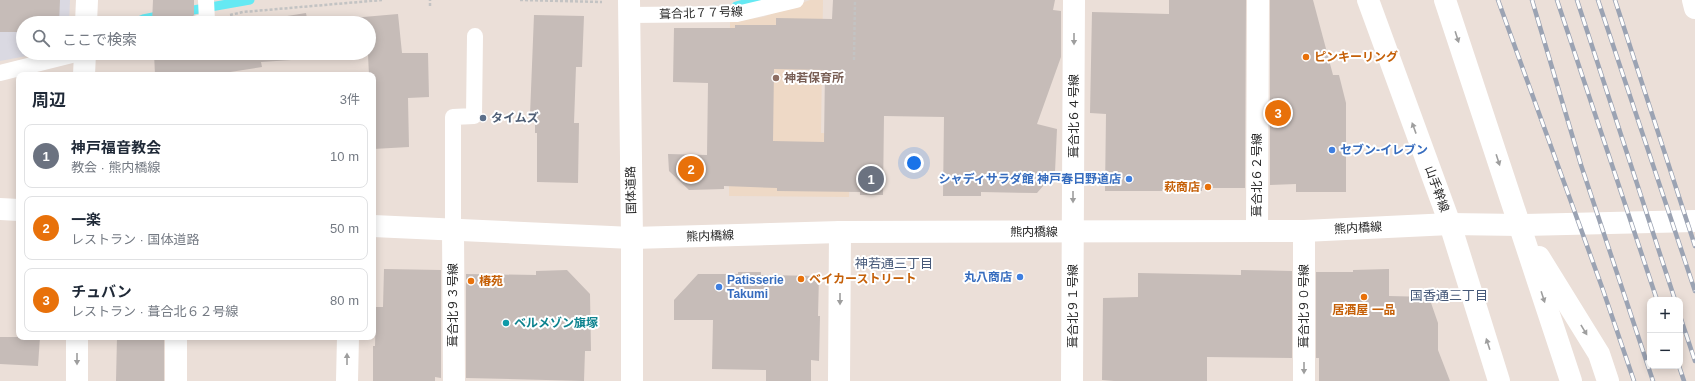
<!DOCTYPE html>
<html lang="ja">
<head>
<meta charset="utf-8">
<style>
	body { margin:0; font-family:Arial,"Noto Sans JP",sans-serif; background:#f2f2f3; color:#1f2937 }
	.controls { position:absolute; right:12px; bottom:12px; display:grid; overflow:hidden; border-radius:8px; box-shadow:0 2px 10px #0003 }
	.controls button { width:36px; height:36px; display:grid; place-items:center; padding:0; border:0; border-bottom:1px solid #e0e1e3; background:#fff; color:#1f2937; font:20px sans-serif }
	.you { position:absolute; left:914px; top:163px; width:14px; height:14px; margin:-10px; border:3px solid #fff; border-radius:50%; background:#1a73e8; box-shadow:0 0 0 6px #1a73e833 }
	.badge { display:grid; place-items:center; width:26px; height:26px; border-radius:50%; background:#2563eb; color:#fff; font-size:13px; font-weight:700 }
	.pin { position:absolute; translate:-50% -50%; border:2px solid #fff; box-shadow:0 1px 4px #0006 }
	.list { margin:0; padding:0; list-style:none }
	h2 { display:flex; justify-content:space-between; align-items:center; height:52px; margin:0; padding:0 16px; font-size:17px }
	h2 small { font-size:13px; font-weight:400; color:#747a83 }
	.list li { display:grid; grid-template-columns:26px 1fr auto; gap:12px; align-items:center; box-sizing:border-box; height:64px; margin:0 8px 8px; padding:0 8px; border:1px solid #e0e1e3; border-radius:8px }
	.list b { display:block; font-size:15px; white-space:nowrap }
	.list p { margin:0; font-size:13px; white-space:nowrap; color:#747a83 }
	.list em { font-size:13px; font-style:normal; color:#747a83 }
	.icon { flex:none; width:22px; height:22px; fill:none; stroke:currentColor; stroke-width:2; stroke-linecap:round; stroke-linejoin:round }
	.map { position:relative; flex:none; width:1695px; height:381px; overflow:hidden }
	.search { position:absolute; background:#fff; box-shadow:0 2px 10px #0003; left:16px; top:16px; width:360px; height:44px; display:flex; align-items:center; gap:10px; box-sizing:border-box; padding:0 14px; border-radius:22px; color:#747a83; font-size:15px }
	.panel { position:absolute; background:#fff; box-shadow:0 2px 10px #0003; left:16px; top:72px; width:360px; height:268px; border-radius:8px }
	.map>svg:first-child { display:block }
	.industrial { fill:#dad9e2 }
	.education { fill:#eed9c6 }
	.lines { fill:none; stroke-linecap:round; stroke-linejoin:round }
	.stream { stroke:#65e9f3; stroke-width:9 }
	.building { fill:#c6bcb8; fill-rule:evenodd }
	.path { stroke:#c3c3c3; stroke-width:2.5; stroke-dasharray:3 2; stroke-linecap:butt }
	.lane { stroke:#fff; stroke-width:16 }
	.street { stroke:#fff; stroke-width:22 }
	.secondary { stroke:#fff; stroke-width:22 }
	.rail-casing { stroke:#9ba3b3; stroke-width:4.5 }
	.rail { stroke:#fff; stroke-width:3; stroke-dasharray:9; stroke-linecap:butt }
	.oneway { fill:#9e9e9e }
	.food-dot { fill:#e8710a; stroke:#fff; stroke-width:1.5 }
	.education-dot { fill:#8d6e63; stroke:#fff; stroke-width:1.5 }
	.service-dot { fill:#5c6f8a; stroke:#fff; stroke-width:1.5 }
	.shop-dot { fill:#3f7fe0; stroke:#fff; stroke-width:1.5 }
	.culture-dot { fill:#0f9aa8; stroke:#fff; stroke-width:1.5 }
	.labels { text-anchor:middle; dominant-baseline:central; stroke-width:4; stroke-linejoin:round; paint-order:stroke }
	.street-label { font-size:12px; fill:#272727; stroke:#fff }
	.food-label { font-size:12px; font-weight:bold; fill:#c56008; stroke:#fff; text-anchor:start }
	.education-label { font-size:12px; font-weight:bold; fill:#785e54; stroke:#fff; text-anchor:start }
	.service-label { font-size:12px; font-weight:bold; fill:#4e5e75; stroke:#fff; text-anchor:start }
	.shop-label { font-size:12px; font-weight:bold; fill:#366cbe; stroke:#fff; text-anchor:start }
	.culture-label { font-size:12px; font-weight:bold; fill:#0d838f; stroke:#fff; text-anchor:start }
	.neighbourhood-label { font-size:13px; fill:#465979; stroke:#fff }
</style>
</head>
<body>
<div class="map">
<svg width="1695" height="381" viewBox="0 0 1695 381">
	<rect width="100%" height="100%" fill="#ebdfd8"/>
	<path class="industrial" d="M0,0h70l-1,23h-46v30h19l-42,8z"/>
	<path class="education" d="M810,0h13l-2,133 29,1 -1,63 -120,-1 1,-174 33,-5z"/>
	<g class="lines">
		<g class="stream">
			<path d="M736,6l23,-6"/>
			<path d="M182,12l68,-12"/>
			<path d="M134,23l9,-4 20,-4"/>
		</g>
	</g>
	<g class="building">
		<path d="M0,0h60l-1,23h-36v9h-23z"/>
		<path d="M153,0h41v15l-5,5v3h-37z"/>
		<path d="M833,0h222l-2,10 8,1v46l-24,67 20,5 -2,43 -18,21 -56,-1v4h-38l1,-79 -60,-1 -1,79h-23v-3l-83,-1v-3l-53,-2v3l-35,1 -20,-19 -1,-17 39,1 1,-72 -35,-1 1,-54h61v-3h41v-7l56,1zM774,69l51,1 -1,72 -51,-1z"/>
		<path d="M1169,0h77l-1,188h-43v3h-97l1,-77 -16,-1 2,-101 77,2z"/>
		<path d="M1270,0h43l20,75h6l7,28v89h-50v-8l-26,1z"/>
		<path d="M306,13l1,5 33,-2v3l58,-5 4,39h26l1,44 -21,1 1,49 -36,2v-74h-4l-1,-20 -107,7 1,5 -51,8h-56l-1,-22h215v-30h-127z"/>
		<path d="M534,15l50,1 -2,51h-6l-2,56h5l-1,60 -41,-1v-49h-2v-18h-5z"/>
		<path d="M384,269l57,1v108l-6,-1v4h-62v-35h2l1,-39h7z"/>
		<path d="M1389,269v27l40,1 9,26v27l12,31h-131v-23h-3v-86h37v-2z"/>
		<path d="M567,270l23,24 1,57h-6l-1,30 -118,-3v-104l70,1v-4z"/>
		<path d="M1241,270l51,1v87l-85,-1v24h-93l-12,-1 1,-82 35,-1v-24l103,2z"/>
		<path d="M738,272h23v3l58,1 -1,40h2l-1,45 -8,-1v21h-45v-11l-54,-1 1,-49h-39v-20l24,-26h40z"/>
		<path d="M0,337h40l-2,29 -38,-2z"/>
		<path d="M117,337h47v44h-48z"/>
	</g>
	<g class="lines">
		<g class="path">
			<path d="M520,0l82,2"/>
			<path d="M430,6v-6"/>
			<path d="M230,15l13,-3 139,-12"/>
			<path d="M854,60l1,-60"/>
		</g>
		<g class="lane">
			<path d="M628,15l109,-1 59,-14"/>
			<path d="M198,23l9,-2 -1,-21"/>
			<path d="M0,73l80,-20"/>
			<path d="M453,230v-113l21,-1 1,-80"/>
		</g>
		<g class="street">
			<path d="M86,23l1,-23"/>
			<path d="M84,75l1,-22"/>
			<path d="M453,230l1,151"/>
			<path d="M1257,230l1,-230"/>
			<path d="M1304,231v150"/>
			<path d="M77,381v-44"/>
			<path d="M176,381v-44"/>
			<path d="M347,381l1,-44"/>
			<path d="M839,381l1,-149"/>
			<path d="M1072,381l2,-381"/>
		</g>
		<g class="secondary">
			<path d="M629,0l3,238v143"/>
			<path d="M1368,0l82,224 49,157"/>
			<path d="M1445,0l126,381"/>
			<path d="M1693,0l2,8"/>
			<path d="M0,209l19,1"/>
			<path d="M373,226l259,12 208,-6 464,-1 146,-7 70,1 175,-4"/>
			<path d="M1539,257l60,97 9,27"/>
		</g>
		<defs>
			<g id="rail">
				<path d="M1498,0l105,290 31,91"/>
				<path d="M1532,0l49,165 72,216"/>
				<path d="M1557,0l100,300"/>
				<path d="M1577,0l98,300"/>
				<path d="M1598,0l97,291"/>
				<path d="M1615,0l80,246"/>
				<path d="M1680,316l15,45"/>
				<path d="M1679,366l5,15"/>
			</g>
		</defs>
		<use href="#rail" class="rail-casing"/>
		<use href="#rail" class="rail"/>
	</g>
	<defs><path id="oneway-solid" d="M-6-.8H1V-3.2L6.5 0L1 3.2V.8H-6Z"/></defs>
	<g class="oneway">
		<use href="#oneway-solid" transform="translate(1457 37) rotate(72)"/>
		<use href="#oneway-solid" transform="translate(1074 39) rotate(90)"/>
		<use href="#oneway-solid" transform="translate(1414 128) rotate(-110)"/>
		<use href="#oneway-solid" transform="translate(1498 160) rotate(72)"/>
		<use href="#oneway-solid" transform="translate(1073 197) rotate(90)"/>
		<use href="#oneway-solid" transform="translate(1543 297) rotate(72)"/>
		<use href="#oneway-solid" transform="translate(840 299) rotate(90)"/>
		<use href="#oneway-solid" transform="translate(1584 330) rotate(59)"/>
		<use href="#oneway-solid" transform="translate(1488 344) rotate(-108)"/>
		<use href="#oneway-solid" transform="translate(77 359) rotate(90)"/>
		<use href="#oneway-solid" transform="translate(347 359) rotate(-90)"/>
		<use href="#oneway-solid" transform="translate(1304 368) rotate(90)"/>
	</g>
	<g class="food-dot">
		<circle cx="1306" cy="57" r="4"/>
		<circle cx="1208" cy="187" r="4"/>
		<circle cx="801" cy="279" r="4"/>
		<circle cx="471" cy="281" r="4"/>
		<circle cx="1364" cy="297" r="4"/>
	</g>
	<circle class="education-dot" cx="776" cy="78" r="4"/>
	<circle class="service-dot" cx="483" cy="118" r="4"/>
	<g class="shop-dot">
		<circle cx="1332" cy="150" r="4"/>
		<circle cx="1129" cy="179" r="4"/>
		<circle cx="1020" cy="277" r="4"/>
		<circle cx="719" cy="287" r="4"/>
	</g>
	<circle class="culture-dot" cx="506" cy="323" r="4"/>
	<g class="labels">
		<g class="street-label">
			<text transform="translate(701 13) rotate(-2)">葺合北７７号線</text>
			<text transform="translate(1074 116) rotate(-90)">葺合北６４号線</text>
			<text transform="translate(1257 175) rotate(-90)">葺合北６２号線</text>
			<text transform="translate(1437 189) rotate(70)">山手幹線</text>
			<text transform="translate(631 190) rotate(-91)">国体道路</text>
			<text transform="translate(1358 228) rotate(-3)">熊内橋線</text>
			<text x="1034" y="232">熊内橋線</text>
			<text transform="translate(710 236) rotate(-2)">熊内橋線</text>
			<text transform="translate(453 305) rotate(-90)">葺合北９３号線</text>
			<text transform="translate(1073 306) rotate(-90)">葺合北９１号線</text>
			<text transform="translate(1304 306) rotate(-90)">葺合北９０号線</text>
		</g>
		<g class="food-label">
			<text x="1314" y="57">ピンキーリング</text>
			<text x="1200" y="187" text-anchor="end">萩商店</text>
			<text x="809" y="279">ベイカーストリート</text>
			<text x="479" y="281">椿苑</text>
			<text x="1364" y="310" text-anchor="middle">居酒屋 一品</text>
		</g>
		<g class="education-label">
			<text x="784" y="78">神若保育所</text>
		</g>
		<g class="service-label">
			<text x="491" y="118">タイムズ</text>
		</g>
		<g class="shop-label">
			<text x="1340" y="150">セブン-イレブン</text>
			<text x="1121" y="179" text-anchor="end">シャディサラダ館 神戸春日野道店</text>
			<text x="1012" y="277" text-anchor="end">丸八商店</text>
			<text x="727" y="280">Patisserie<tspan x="727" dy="14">Takumi</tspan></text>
		</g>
		<g class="culture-label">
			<text x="514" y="323">ベルメゾン旗塚</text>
		</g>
		<g class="neighbourhood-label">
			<text x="894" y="263">神若通三丁目</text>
			<text x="1449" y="295">国香通三丁目</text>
		</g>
	</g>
</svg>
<div class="controls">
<button>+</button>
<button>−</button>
</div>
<div class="you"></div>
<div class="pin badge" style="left:871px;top:179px;background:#6b7280">1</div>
<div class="pin badge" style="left:691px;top:169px;background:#e8710a">2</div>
<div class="pin badge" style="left:1278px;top:113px;background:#e8710a">3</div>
<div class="search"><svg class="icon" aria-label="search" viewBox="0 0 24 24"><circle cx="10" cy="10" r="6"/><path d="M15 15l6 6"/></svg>ここで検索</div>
<section class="panel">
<h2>周辺<small>3件</small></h2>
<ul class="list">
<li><span class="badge" style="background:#6b7280">1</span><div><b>神戸福音教会</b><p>教会 · 熊内橋線</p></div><em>10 m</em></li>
<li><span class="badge" style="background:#e8710a">2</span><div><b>一楽</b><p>レストラン · 国体道路</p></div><em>50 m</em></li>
<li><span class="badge" style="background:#e8710a">3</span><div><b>チュバン</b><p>レストラン · 葺合北６２号線</p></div><em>80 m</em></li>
</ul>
</section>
</div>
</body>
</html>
